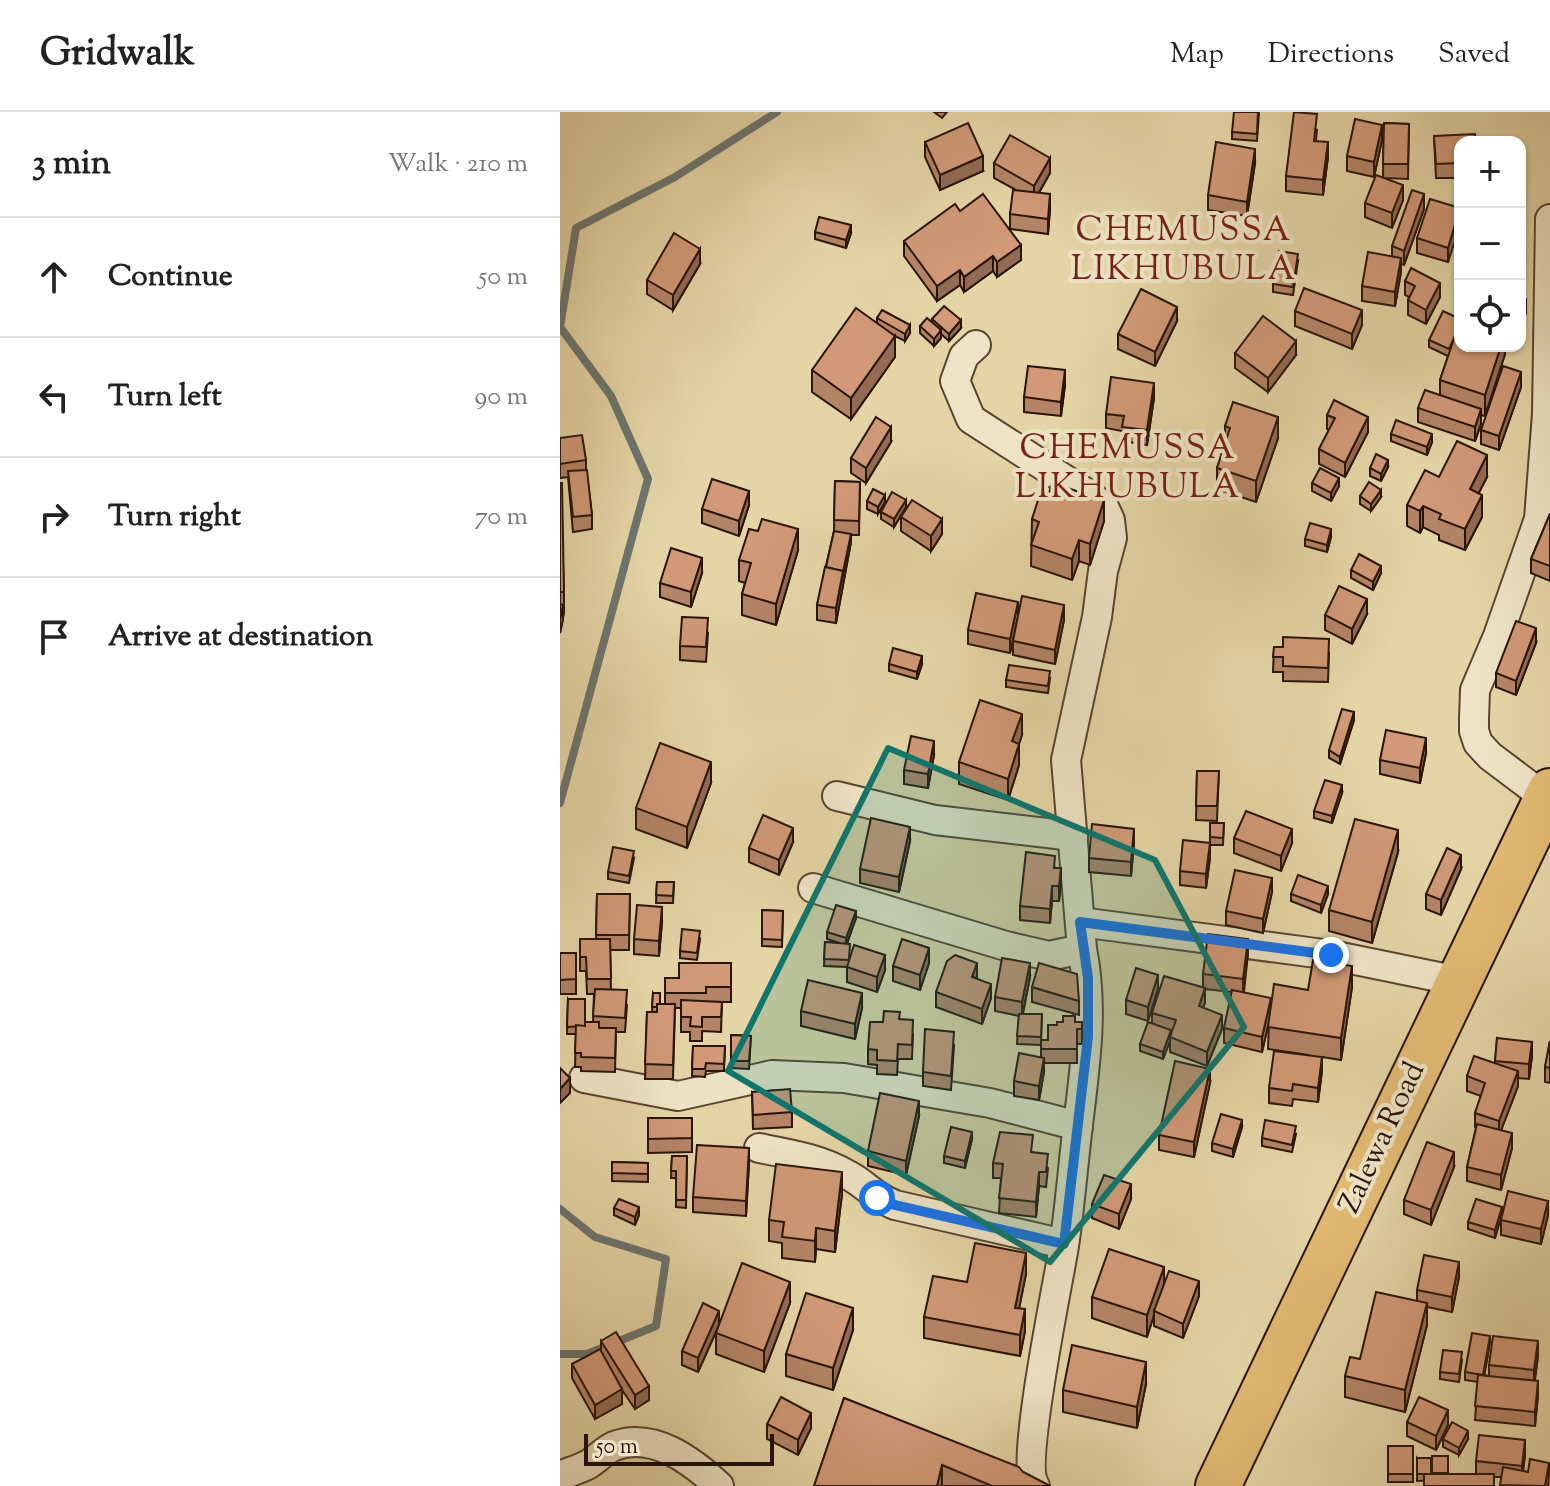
<!DOCTYPE html>
<html lang="en">
<head>
<meta charset="utf-8">
<style>
	body { margin:0; font-family:"Sorts Mill Goudy",serif; background:#f2f2f2; color:#222 }
	.controls { position:absolute; right:24px; top:24px; display:grid; overflow:hidden; border-radius:16px; box-shadow:0 2px 6px #0004 }
	.controls button { width:72px; height:72px; display:grid; place-items:center; padding:0; border:0; border-bottom:2px solid #e0e0e0; background:#fff; color:#222; font:40px sans-serif }
	.scale { position:absolute; left:24px; bottom:20px; width:190px; box-sizing:border-box; padding-left:8px; border:4px solid #29150a; border-top:0; font-size:22px; line-height:28px; white-space:nowrap; color:#29150a; -webkit-text-stroke:6px #eee4c5; paint-order:stroke }
	.stop { position:absolute; width:24px; height:24px; margin:-18px; border:6px solid #1a73e8; border-radius:50%; background:#fff }
	.stop.end { background:#1a73e8; border-color:#fff; box-shadow:0 2px 8px #0008 }
	.list { margin:0; padding:0; list-style:none }
	h2 { display:flex; justify-content:space-between; align-items:center; height:104px; margin:0; padding:0 32px; font-size:34px }
	h2 small { font-size:26px; font-weight:400; color:#767676 }
	.list li { display:grid; grid-template-columns:52px 1fr auto; gap:24px; align-items:center; box-sizing:border-box; height:120px; padding:0 32px; border-top:2px solid #e0e0e0 }
	.list b { display:block; font-size:30px; white-space:nowrap }
	.list em { font-size:26px; font-style:normal; color:#767676 }
	.icon { flex:none; width:44px; height:44px; fill:none; stroke:currentColor; stroke-width:2; stroke-linecap:round; stroke-linejoin:round }
	.map { position:relative; flex:none; width:990px; height:1374px; overflow:hidden }
	header { display:flex; align-items:center; gap:48px; box-sizing:border-box; height:112px; padding:0 40px; background:#fff; border-bottom:2px solid #e0e0e0 }
	header strong { font-size:38px }
	nav { display:flex; gap:44px; margin-inline-start:auto; font-size:28px }
	main { display:flex }
	aside { flex:1; background:#fff }
	.map>svg:first-child { display:block }
	.lines { fill:none; stroke-linecap:round; stroke-linejoin:round }
	.stream { stroke:#6d766f; stroke-width:8 }
	.street-casing { stroke:#584531; stroke-width:32 }
	.highway-casing { stroke:#29150a; stroke-width:48 }
	.street { stroke:#eee4c5; stroke-width:28 }
	.highway { stroke:#e2ba73; stroke-width:44 }
	.wall { fill:#b48466; stroke:#29150a; stroke-width:2 }
	.shaded-wall { fill:#926b53; stroke:#29150a; stroke-width:2 }
	.building { fill:#d19977; stroke:#29150a; stroke-width:2 }
	.route { stroke:#1a73e8; stroke-width:10 }
	.marked { fill:#0f766e; fill-opacity:0.2; stroke:#0f766e; stroke-width:6; stroke-linejoin:round }
	.labels { text-anchor:middle; dominant-baseline:central; stroke-width:8; stroke-linejoin:round; paint-order:stroke }
	.street-label { font-size:30px; fill:#29150a; stroke:#eee4c5 }
	.quarter-label { font-size:34px; letter-spacing:2px; fill:#7a1f14; stroke:#eee4c5 }
</style>
</head>
<body>
<header>
<strong>Gridwalk</strong>
<nav><a>Map</a><a>Directions</a><a>Saved</a></nav>
</header>
<main>
<aside>
<h2>3 min<small>Walk · 210 m</small></h2>
<ul class="list">
<li><svg class="icon" aria-label="ahead" viewBox="0 0 24 24"><path d="M12 20V5M6 11l6-6 6 6"/></svg><div><b>Continue</b></div><em>50 m</em></li>
<li><svg class="icon" aria-label="left" viewBox="0 0 24 24"><path d="M17 20v-9H6M10 6l-5 5 5 5"/></svg><div><b>Turn left</b></div><em>90 m</em></li>
<li><svg class="icon" aria-label="right" viewBox="0 0 24 24"><path d="M7 20v-9h11M14 6l5 5-5 5"/></svg><div><b>Turn right</b></div><em>70 m</em></li>
<li><svg class="icon" aria-label="arrive" viewBox="0 0 24 24"><path d="M6 21V4h12l-3 4 3 4H6"/></svg><div><b>Arrive at destination</b></div></li>
</ul>
</aside>
<div class="map">
<svg width="990" height="1374" viewBox="0 0 990 1374">
	<rect width="100%" height="100%" fill="#e5d5a6"/>
	<filter id="stains"><feTurbulence type="fractalNoise" baseFrequency=".0025" numOctaves="4"/><feColorMatrix values="0 0 0 0 .2 0 0 0 0 .09 0 0 0 0 .02 0 0 0 .5 -.17"/></filter>
	<radialGradient id="worn" r=".72"><stop offset=".6" stop-color="#630" stop-opacity="0"/><stop offset="1" stop-color="#630" stop-opacity=".3"/></radialGradient>
	<g class="lines">
		<g class="stream">
			<path d="M0,691l88,-324 -37,-83 -51,-69 16,-99 99,-51 102,-65"/>
			<path d="M0,1097l35,28 71,22 -10,67 -69,28h-27"/>
		</g>
		<defs>
			<g id="street">
				<path d="M416,233l-12,11 -9,25 16,38 121,78 12,10 6,13 2,18 -9,33 -6,46 -31,143 16,189c12,59 3,117 -4,176 -5,40 -8,81 -14,121 -6,38 -44,217 -29,240"/>
				<path d="M277,684l98,24 138,16"/>
				<path d="M987,687l-57,-43 -12,-13 -4,-12v-12l1,-29 23,-54 41,-117 8,-105 3,-195"/>
				<path d="M253,776l193,58 43,10 33,-7"/>
				<path d="M520,810l251,33 127,26"/>
				<path d="M24,966l94,18 94,-21 72,3 146,25 88,23"/>
				<path d="M199,1036c31,6 62,11 89,27 19,10 24,21 47,30l169,39"/>
				<path d="M0,1364c9,-4 20,-7 29,-12 8,-5 16,-14 25,-18 39,-15 78,15 105,40"/>
			</g>
			<path id="highway" d="M658,1374l332,-695"/>
		</defs>
		<use href="#street" class="street-casing"/>
		<use href="#highway" class="highway-casing"/>
		<use href="#street" class="street"/>
		<use href="#highway" class="highway"/>
	</g>
	<g class="wall">
		<path d="M374,0h13l-5,6z"/>
		<path d="M699,0l-2,29 -25,-2v-7z"/>
		<path d="M824,11l25,1 -1,55 -22,-1 17,22 -11,28 -27,-11v-14l18,-26z"/>
		<path d="M757,17l-1,12 12,16 -5,38 -37,-4v-15z"/>
		<path d="M874,24l26,6v36h-24z"/>
		<path d="M822,28l-8,37 -27,-6v-15z"/>
		<path d="M365,30l58,29 -43,19 -15,-33z"/>
		<path d="M434,51l56,10 -11,20 11,16 -2,25 -38,-5v-15l6,-24 -22,-12z"/>
		<path d="M695,51l-8,53 -39,-6v-15z"/>
		<path d="M900,96l-12,54 -31,-9v-15z"/>
		<path d="M864,97l-20,56 -3,-1v8l-6,34 -33,-5v-15l30,-30v-10z"/>
		<path d="M400,99l61,49 -24,17 -4,-6 -29,21 -4,-7 -23,16 -33,-45v-15z"/>
		<path d="M255,120l36,1 -5,15 -31,-9z"/>
		<path d="M738,149l-5,34 -20,-3v-8z"/>
		<path d="M140,152l-27,46 -26,-16v-14z"/>
		<path d="M845,169l35,16 -14,27 -18,-9v-15l1,-3 -4,-2z"/>
		<path d="M735,199l67,14 -10,24 -57,-23z"/>
		<path d="M317,206l33,15 -5,8 -10,-5v21l-44,62 -39,-27v-22l65,-47z"/>
		<path d="M372,207l29,9 -12,13 -8,-7v4l-7,8 -14,-13v-7l12,-4z"/>
		<path d="M617,209l-22,45 -37,-17v-15z"/>
		<path d="M869,228l76,6v8l-20,62 -4,-1v9l-6,17 -57,-19v-14l22,-13v-15l8,-24 -19,-9z"/>
		<path d="M675,241l61,2 -28,37 -33,-24z"/>
		<path d="M505,273l-4,31 -37,-4v-15z"/>
		<path d="M961,275l-22,63 -18,-6v-14z"/>
		<path d="M594,286l-7,47 -25,-4v-10l-16,-3v-14z"/>
		<path d="M767,303l41,17 -23,45 -26,-13v-15l10,-19 -2,-1z"/>
		<path d="M665,314l53,12 -22,64 -39,-13v-21l8,-24z"/>
		<path d="M831,322l41,8 -5,13 -36,-14z"/>
		<path d="M0,326l26,22v10l6,45v14l-19,3 -5,-55 -8,1z"/>
		<path d="M331,330l-25,41 -15,-10v-15z"/>
		<path d="M828,355l-7,14 -11,-5v-8z"/>
		<path d="M879,365h48l-9,17 4,23 -17,33 -26,-10v-5l-16,-8 -3,6 -13,-7v-21z"/>
		<path d="M275,369l25,1 -1,53h-8v7l-15,81 -19,-3v-15l17,-74z"/>
		<path d="M0,371l4,109v21l-4,20z"/>
		<path d="M752,371l27,3 -8,15 -19,-10z"/>
		<path d="M800,384l21,1 -10,14 -11,-7z"/>
		<path d="M307,389l18,1 -7,12 -11,-5z"/>
		<path d="M189,393l-10,31 -37,-13v-14z"/>
		<path d="M346,395l-12,20 -13,-8v-7z"/>
		<path d="M990,402v67l-19,-8v-14z"/>
		<path d="M341,405l41,17 -11,17 -30,-20z"/>
		<path d="M472,407l72,2 -14,44 -11,-4 -7,19 -41,-14z"/>
		<path d="M771,425l-4,15 -22,-6v-7z"/>
		<path d="M238,438l-22,75 -34,-10v-21l3,-11 -6,-2v-21z"/>
		<path d="M791,458l30,3 -8,17 -22,-12z"/>
		<path d="M142,461l-11,34 -31,-10v-14z"/>
		<path d="M807,502l-15,30 -27,-14v-15z"/>
		<path d="M458,504l46,4 -9,44 -42,-9v-13l-3,11 -42,-9v-14z"/>
		<path d="M148,521l-2,29 -26,-2v-14z"/>
		<path d="M976,531l-20,52 -20,-8v-14z"/>
		<path d="M714,535l55,6 -1,29 -45,-1v-9h-10z"/>
		<path d="M329,552h33l-5,15 -28,-8z"/>
		<path d="M490,566l-2,15 -42,-6v-7z"/>
		<path d="M794,608l-14,44 -11,-6v-8z"/>
		<path d="M462,623l-3,9v21l-11,35 -49,-16v-22z"/>
		<path d="M866,641l-6,30 -40,-9v-14z"/>
		<path d="M374,643l-6,33 -24,-4v-14z"/>
		<path d="M637,659h22l-2,50 -21,-1z"/>
		<path d="M151,671l-24,65 -51,-19v-21z"/>
		<path d="M782,681l-10,30 -18,-5v-7z"/>
		<path d="M650,711h14l-1,22h-13v13l-4,30 -26,-3v-14l30,-28z"/>
		<path d="M674,726l58,5 -11,28 -47,-18z"/>
		<path d="M350,729l-11,51 -39,-9v-14z"/>
		<path d="M233,730l-14,33 -30,-13v-14z"/>
		<path d="M574,731l-3,33 -42,-4v-14z"/>
		<path d="M838,740l-26,91 -43,-12v-21z"/>
		<path d="M74,746l-5,25 -21,-4v-7z"/>
		<path d="M495,756l6,15 -2,18h-7l-2,22 -30,-3v-14z"/>
		<path d="M901,757l-20,46 -15,-6v-15z"/>
		<path d="M97,770h17l-1,21h-17z"/>
		<path d="M712,780l-9,41 -37,-8v-14z"/>
		<path d="M37,782h33l-1,56h-19l1,40 16,15 -2,27h-9l-1,40 -34,-1v-4h-6l1,-33h-9l1,-35 17,23h8l1,-28h-7l-1,-23h-6v-32h16z"/>
		<path d="M731,782h37l-7,19 -30,-12z"/>
		<path d="M202,798l21,1 -1,36 -20,-1z"/>
		<path d="M296,806l-9,26 3,14 35,12 -8,22 -30,-10v-15l-23,-1 1,-24 15,1 -13,-4v-7z"/>
		<path d="M102,810l-3,34 -25,-2v-15z"/>
		<path d="M140,827l-3,21 -17,-2v-7z"/>
		<rect x="0" y="841" width="16" height="41"/>
		<path d="M688,841l-4,39 27,17 37,-19 44,-3 -11,73 -19,-3v14l-4,31 -25,-3 -1,7 -23,-3v-15l39,-33 -40,-6 1,-28 -7,31 -38,-9v-15l8,-36 -27,-3v13l-2,6 19,21 -15,37 -37,-14v-11l-7,18 -23,-8v-7l12,-20v-11l51,-26v-13z"/>
		<path d="M171,851v39h-9l-1,30 -19,-1v10h-12v-9h-9v-24h-6l-2,71h-28l2,-67h5l1,-19 7,11h5v-26h14z"/>
		<path d="M369,851l-9,27 -27,-9v-15z"/>
		<path d="M470,865l-7,37h19l-1,31 -24,-1 2,-28 -24,-5v-14z"/>
		<path d="M417,866l14,20 -9,26 -46,-17v-15z"/>
		<path d="M472,875l47,14v14l-47,-13z"/>
		<path d="M598,877l-10,32 -22,-7v-14z"/>
		<path d="M302,896l-7,31 -54,-13v-15z"/>
		<path d="M340,907l13,15 -1,25h-14l-1,16 -20,-1v-9l-9,-1v-15l15,-27z"/>
		<path d="M515,910h7v22h-5v19h-33v9l-5,28 -25,-4v-15l27,-24v-17h7l9,-15z"/>
		<path d="M171,923l20,1 -2,33 -18,-1z"/>
		<path d="M937,926l35,18 -3,23 -11,-1v8l-17,44 11,18 -11,42 -34,-9v-14l9,-39 -1,-1v-14l6,-17 -14,-5v-15l28,-13z"/>
		<path d="M990,929v42l-5,-1v-15z"/>
		<path d="M133,934h32l-1,25h-18l-1,6 -13,-1z"/>
		<path d="M394,934l-3,44 -28,-4v-14z"/>
		<path d="M650,971l-16,74 -35,-7v-15z"/>
		<path d="M192,980l40,20v15l-39,2z"/>
		<path d="M359,1004l-13,59 -38,-9v-15z"/>
		<path d="M88,1006h44v34l-44,1z"/>
		<path d="M682,1015l-9,30 -21,-6v-8z"/>
		<path d="M736,1022l-4,18 -30,-6v-8z"/>
		<path d="M412,1027l-7,29 -21,-5v-7z"/>
		<path d="M473,1040l15,16 -2,19 -7,-1 -3,31 -37,-4 2,-35h-8v-15z"/>
		<path d="M112,1044h15l-1,52 -10,-1v-29h-5z"/>
		<path d="M52,1050l36,1v19l-36,-1z"/>
		<path d="M189,1051l-3,53 -53,-4v-15z"/>
		<path d="M894,1055l-23,58 -27,-11v-14z"/>
		<path d="M282,1082l-7,58 -19,-3 -1,13 -33,-4v-15l-13,-2v-21z"/>
		<path d="M571,1087l-12,30 -27,-11v-14z"/>
		<path d="M54,1096l25,7 -4,10 -21,-10z"/>
		<path d="M942,1102l-7,24 -27,-9v-7z"/>
		<path d="M988,1103l-7,29 -40,-9v-15z"/>
		<path d="M466,1162l-7,34 6,23 -5,25 -96,-18v-21l43,-35z"/>
		<path d="M899,1165l-7,35 -25,-5v18l-22,87 -60,-15v-21l15,-17 57,-58v-11z"/>
		<path d="M604,1173l35,11 -16,42 -29,-12v-11l-7,22 -55,-19v-21z"/>
		<path d="M230,1191l-26,69 -48,-18v-21z"/>
		<path d="M159,1213l-21,47 -16,-7v-14z"/>
		<path d="M293,1218l-20,60 -47,-14v-22z"/>
		<path d="M41,1229l48,59 -14,9 -13,-19v14l-27,15 -23,-41v-14l29,-13z"/>
		<path d="M930,1231l-6,32 5,1v-11l49,-9 -3,24 3,15 -3,31 -60,-6 3,-38 -13,-2v-8z"/>
		<path d="M902,1248l-3,22 -19,-3v-7z"/>
		<path d="M586,1272l-9,44 -74,-16v-22z"/>
		<path d="M284,1286l179,74 27,14h-236z"/>
		<path d="M847,1310l41,3 -12,25 -29,-14z"/>
		<path d="M207,1312l44,4 -13,27 -31,-16z"/>
		<path d="M883,1327h25l-9,16 -16,-8z"/>
		<rect x="828" y="1334" width="25" height="36"/>
		<path d="M965,1343l-2,16 26,6h-55l-77,4v-23l14,16h45v-13z"/>
	</g>
	<g class="shaded-wall">
		<path d="M822,13v15l-8,37v-15z"/>
		<path d="M768,30v15l-5,38v-15z"/>
		<path d="M695,37v14l-8,53v-14z"/>
		<path d="M423,44v15l-43,19v-15z"/>
		<path d="M490,46v15l-16,28v-15z"/>
		<path d="M843,73v15l-11,28v-15z"/>
		<path d="M490,82v15l-2,25v-15z"/>
		<path d="M864,82v15l-20,56v-14z"/>
		<path d="M963,91v15l-3,5v-15z"/>
		<path d="M900,99v15l-12,36v-14z"/>
		<path d="M291,113v8l-5,15v-8z"/>
		<path d="M461,133v15l-24,17v-15z"/>
		<path d="M140,137v15l-27,46v-15z"/>
		<path d="M433,144v15l-29,21v-15z"/>
		<path d="M841,146v14l-6,34v-14z"/>
		<path d="M400,158v15l-23,16v-15z"/>
		<path d="M880,171v14l-14,27v-14z"/>
		<path d="M966,187v14l-6,16v-15z"/>
		<path d="M617,195v14l-22,45v-14z"/>
		<path d="M802,198v15l-10,24v-15z"/>
		<path d="M401,208v8l-12,13v-7z"/>
		<path d="M350,213v8l-5,8v-7z"/>
		<path d="M381,218v8l-7,8v-7z"/>
		<path d="M335,224v21l-44,62v-21z"/>
		<path d="M736,229v14l-28,37v-14z"/>
		<path d="M941,234h4v8l-20,62v-21z"/>
		<path d="M505,258v15l-4,31v-14z"/>
		<path d="M961,260v15l-22,63v-14z"/>
		<path d="M594,271v15l-7,47v-15z"/>
		<path d="M921,297v15l-6,17v-14z"/>
		<path d="M718,305v21l-22,64v-21z"/>
		<path d="M808,305v15l-23,45v-14z"/>
		<path d="M331,315v15l-25,41v-15z"/>
		<path d="M872,322v8l-5,13v-8z"/>
		<path d="M927,343v22l-17,33v-21z"/>
		<path d="M828,348v7l-7,14v-7z"/>
		<path d="M779,366v8l-8,15v-8z"/>
		<path d="M821,378v7l-10,14v-7z"/>
		<path d="M189,379v14l-10,31v-15z"/>
		<path d="M325,383v7l-7,12v-7z"/>
		<path d="M922,383v22l-17,33v-21z"/>
		<path d="M346,388v7l-12,20v-8z"/>
		<path d="M544,388v21l-14,44v-21z"/>
		<path d="M863,394v21l-3,6v-22z"/>
		<path d="M382,407v15l-11,17v-15z"/>
		<path d="M238,417v21l-22,75v-21z"/>
		<path d="M771,417v8l-4,15v-7z"/>
		<path d="M291,422v8l-15,81v-15z"/>
		<path d="M519,428v21l-7,19v-21z"/>
		<path d="M142,446v15l-11,34v-15z"/>
		<path d="M821,454v7l-8,17v-8z"/>
		<path d="M807,487v15l-15,30v-15z"/>
		<path d="M458,490v15l-8,36v-14z"/>
		<path d="M3,493v15l-3,13v-14z"/>
		<path d="M504,493v15l-9,44v-14z"/>
		<path d="M976,516v15l-20,52v-14z"/>
		<path d="M362,544v8l-5,15v-7z"/>
		<path d="M794,600v8l-14,44v-7z"/>
		<path d="M462,602v21l-10,28v-22z"/>
		<path d="M866,626v15l-6,30v-15z"/>
		<path d="M374,629v14l-6,33v-14z"/>
		<path d="M459,632v21l-11,35v-21z"/>
		<path d="M151,650v21l-24,65v-21z"/>
		<path d="M782,673v8l-10,30v-7z"/>
		<path d="M350,715v14l-11,51v-15z"/>
		<path d="M233,716v14l-14,33v-15z"/>
		<path d="M574,717v14l-3,33v-14z"/>
		<path d="M732,717v14l-11,28v-15z"/>
		<path d="M838,718v22l-26,91v-21z"/>
		<path d="M650,731v15l-4,30v-14z"/>
		<path d="M901,743v14l-20,46v-15z"/>
		<path d="M501,756v15l-2,18v-15z"/>
		<path d="M712,766v14l-9,41v-14z"/>
		<path d="M492,774v15l-2,22v-14z"/>
		<path d="M768,774v8l-7,19v-8z"/>
		<path d="M102,795v15l-3,34v-15z"/>
		<path d="M296,799v7l-10,27v-7z"/>
		<path d="M688,827v14l-5,41v-15z"/>
		<path d="M369,836v15l-9,27v-15z"/>
		<path d="M325,843v15l-8,22v-15z"/>
		<path d="M417,851v15l-5,-1z"/>
		<path d="M470,851v14l-8,39v-14z"/>
		<path d="M792,854v21l-11,73v-22z"/>
		<path d="M598,863v14l-10,32v-14z"/>
		<path d="M431,872v14l-9,26v-15z"/>
		<path d="M645,876v14l-6,19v-15z"/>
		<path d="M302,881v15l-7,31v-15z"/>
		<path d="M711,886v15l-9,39v-15z"/>
		<path d="M662,903v14l-15,37v-14z"/>
		<path d="M611,918v7h-1v4l-7,18v-7z"/>
		<path d="M972,930v14l-3,23v-15z"/>
		<path d="M762,945v14l-4,31v-14z"/>
		<path d="M484,946v14l-5,28v-14z"/>
		<path d="M650,957v14l-16,74v-15z"/>
		<path d="M958,959v15l-19,50v-15z"/>
		<path d="M10,966v15l-10,10v-14z"/>
		<path d="M359,989v15l-13,59v-14z"/>
		<path d="M682,1008v7l-9,30v-8z"/>
		<path d="M412,1020v7l-7,29v-7z"/>
		<path d="M952,1021v15l-11,42v-15z"/>
		<path d="M189,1036v15l-3,53v-15z"/>
		<path d="M894,1040v15l-23,58v-15z"/>
		<path d="M282,1060v22l-7,58v-21z"/>
		<path d="M479,1060v14l-3,31v-15z"/>
		<path d="M571,1072v15l-12,30v-15z"/>
		<path d="M988,1089v14l-7,29v-15z"/>
		<path d="M79,1095v8l-4,10v-8z"/>
		<path d="M942,1095v7l-7,24v-8z"/>
		<path d="M256,1116v21l-1,13v-21z"/>
		<path d="M466,1141v21l-11,55v-21z"/>
		<path d="M899,1150v15l-7,35v-15z"/>
		<path d="M604,1155v22l-10,22v4l-7,22v-22z"/>
		<path d="M639,1169v15l-16,42v-14z"/>
		<path d="M230,1170v21l-26,69v-21z"/>
		<path d="M867,1191v22l-22,87v-22z"/>
		<path d="M293,1196v22l-20,60v-22z"/>
		<path d="M465,1197v22l-5,25v-21z"/>
		<path d="M159,1199v14l-21,47v-14z"/>
		<path d="M930,1224v7l-7,40v-8z"/>
		<path d="M978,1229v15l-4,28v-14z"/>
		<path d="M586,1250v22l-9,44v-21z"/>
		<path d="M978,1269v14l-3,31v-14z"/>
		<path d="M89,1274v14l-14,9v-14z"/>
		<path d="M62,1277v15l-27,15v-14z"/>
		<path d="M888,1298v15l-12,25v-14z"/>
		<path d="M251,1301v15l-13,27v-15z"/>
		<path d="M908,1319v8l-9,16v-7z"/>
		<path d="M965,1328v15l-3,25v-14z"/>
		<path d="M989,1351v14l-1,9h-3z"/>
		<path d="M382,1353v21h-5z"/>
	</g>
	<g class="building">
		<path d="M674,0h24l-1,22 -25,-2z"/>
		<path d="M734,0l23,2 -3,27 14,1 -5,38 -37,-4z"/>
		<path d="M795,7l27,6 -8,37 -27,-6z"/>
		<path d="M408,11l15,33 -43,19 -15,-33z"/>
		<path d="M824,11l25,1 -1,40h-25z"/>
		<path d="M915,22v8h-15v21l-24,1 -2,-28z"/>
		<path d="M450,23l40,23 -16,28 -40,-23z"/>
		<path d="M656,30l39,7 -8,53 -39,-7z"/>
		<path d="M816,63l27,10 -11,28 -27,-10z"/>
		<path d="M453,78l37,4 -2,25 -38,-5z"/>
		<path d="M852,78l12,4 -20,57 -12,-5z"/>
		<path d="M423,82l38,51 -24,17 -4,-6 -29,21 -4,-7 -23,16 -33,-45 51,-37 5,7z"/>
		<path d="M870,87l30,9 -12,40 -31,-10z"/>
		<path d="M259,105l32,8 -5,15 -31,-8z"/>
		<path d="M114,121l26,16 -27,46 -26,-15z"/>
		<path d="M719,139l19,3 -5,33 -20,-3z"/>
		<path d="M808,140l33,6 -6,34 -33,-6z"/>
		<path d="M851,156l29,15 -14,27 -18,-10 7,-14 -10,-5z"/>
		<path d="M744,176l58,22 -10,24 -57,-23z"/>
		<path d="M581,177l36,18 -22,45 -37,-18z"/>
		<path d="M960,185l6,2 -6,15z"/>
		<path d="M384,194l17,14 -12,14 -17,-15z"/>
		<path d="M296,196l39,28 -44,62 -39,-28z"/>
		<path d="M322,198l28,15 -5,9 -28,-16z"/>
		<path d="M883,199l17,8 -6,19 -5,11 -20,-9z"/>
		<path d="M703,204l33,25 -28,37 -33,-25z"/>
		<path d="M367,206l14,12 -7,9 -14,-13z"/>
		<path d="M900,209v25h41l-16,49 -45,-15z"/>
		<path d="M468,254l37,4 -4,32 -37,-5z"/>
		<path d="M943,254l18,6 -22,64 -18,-6z"/>
		<path d="M551,265l43,6 -7,47 -25,-3 2,-11 -18,-2z"/>
		<path d="M865,278l56,19 -6,18 -57,-19z"/>
		<path d="M774,288l34,17 -23,46 -26,-14 16,-31 -8,-3z"/>
		<path d="M673,290l45,15 -22,64 -39,-13 13,-40 -5,-2z"/>
		<path d="M316,305l15,10 -25,41 -15,-10z"/>
		<path d="M836,308l36,14 -5,13 -36,-13z"/>
		<path d="M22,323l4,25 -26,4v-26z"/>
		<path d="M897,329l30,14 -17,34 12,6 -17,34 -26,-10 2,-5 -18,-8 -3,5 -13,-6 18,-35 14,7z"/>
		<path d="M816,342l12,6 -7,14 -11,-6z"/>
		<path d="M760,356l19,10 -8,15 -19,-10z"/>
		<path d="M27,358l5,45 -19,2 -5,-46z"/>
		<path d="M152,367l37,12 -10,30 -37,-12z"/>
		<path d="M275,369l25,1 -1,39 -25,-1z"/>
		<path d="M809,370l12,8 -10,14 -11,-8z"/>
		<path d="M0,371h2l2,109h-4z"/>
		<path d="M492,371l52,17 -14,44 -11,-4 -7,19 -41,-14 8,-23 -7,-3 7,-22 8,3z"/>
		<path d="M313,377l12,6 -7,12 -11,-6z"/>
		<path d="M332,380l14,8 -12,19 -13,-7z"/>
		<path d="M352,388l30,19 -11,17 -30,-19z"/>
		<path d="M990,402v52l-19,-7z"/>
		<path d="M202,407l36,10 -22,75 -34,-10 9,-31 -12,-3 10,-31 9,2z"/>
		<path d="M750,411l21,6 -4,16 -22,-6z"/>
		<path d="M274,419l17,3 -8,38v-1l-17,-4z"/>
		<path d="M111,436l31,10 -11,34 -31,-9z"/>
		<path d="M799,442l22,12 -8,16 -22,-12z"/>
		<path d="M265,455l18,4 -7,37 -19,-3z"/>
		<path d="M779,474l28,13 -15,30 -27,-14z"/>
		<path d="M416,481l42,9 -8,37 -42,-9z"/>
		<path d="M462,484l42,9 -9,45 -42,-9z"/>
		<path d="M0,492l3,1 -3,14z"/>
		<path d="M122,505l26,1 -2,29 -26,-1z"/>
		<path d="M956,509l20,7 -20,53 -20,-8z"/>
		<path d="M723,525l46,2 -1,29 -45,-2v-9h-10l1,-10h9z"/>
		<path d="M333,536l29,8 -5,16 -28,-8z"/>
		<path d="M449,553l41,6 -2,15 -42,-6z"/>
		<path d="M420,588l42,14 -10,27 7,3 -11,35 -49,-17z"/>
		<path d="M782,597l12,3 -14,45 -11,-7z"/>
		<path d="M826,618l40,8 -6,30 -40,-8z"/>
		<path d="M351,624l23,5 -6,33 -24,-4z"/>
		<path d="M100,631l51,19 -24,65 -51,-19z"/>
		<path d="M637,659h22l-2,35h-21z"/>
		<path d="M765,668l17,5 -10,31 -18,-5z"/>
		<path d="M686,699l46,18 -11,27 -47,-18z"/>
		<path d="M203,703l30,13 -14,32 -30,-12z"/>
		<path d="M311,706l39,9 -11,50 -39,-8z"/>
		<path d="M795,707l43,11 -26,92 -43,-12z"/>
		<path d="M650,711h14l-1,15 -13,-1z"/>
		<path d="M532,712l42,5 -3,33 -42,-4z"/>
		<path d="M623,728l27,3 -4,31 -26,-3z"/>
		<path d="M53,735l21,4 -5,25 -21,-4z"/>
		<path d="M887,736l14,7 -20,45 -15,-6z"/>
		<path d="M466,740l29,4 -1,12h7l-2,18h-7l-2,23 -30,-3z"/>
		<path d="M675,758l37,8 -9,41 -37,-8z"/>
		<path d="M738,763l30,11 -7,19 -30,-11z"/>
		<path d="M97,770h17l-1,14 -17,-1z"/>
		<path d="M37,782h33l-1,41h-33z"/>
		<path d="M77,793l25,2 -3,34 -25,-2z"/>
		<path d="M276,793l20,6 -10,27 -19,-6z"/>
		<path d="M202,798l21,1 -1,29 -20,-1z"/>
		<path d="M122,817l18,2 -3,22 -17,-2z"/>
		<path d="M648,822l40,5 -5,40 -40,-5z"/>
		<path d="M20,827h30l1,40h-24l-1,-22h-6z"/>
		<path d="M342,827l27,9 -9,27 -27,-9z"/>
		<path d="M265,830l25,2 -1,16 -25,-1z"/>
		<path d="M294,833l31,10 -8,22 -30,-10z"/>
		<path d="M0,841h16v26l-16,1z"/>
		<path d="M395,843l22,8 -5,14 19,7 -9,25 -46,-17 11,-31z"/>
		<path d="M442,846l28,5 -8,39 -27,-5z"/>
		<path d="M753,848l39,6 -11,72 -73,-11 6,-43 34,6z"/>
		<path d="M119,851h52v24h-25v6h-41v-15h14z"/>
		<path d="M479,851l38,11 2,27 -47,-14z"/>
		<path d="M576,856l22,7 -10,32 -22,-7z"/>
		<path d="M604,864l41,12 -6,18 23,9 -15,37 -37,-15 6,-17 -24,-7z"/>
		<path d="M248,868l54,13 -7,31 -54,-13z"/>
		<path d="M35,877l32,1 -2,28 -32,-2z"/>
		<path d="M672,878l39,8 -9,39 -38,-9z"/>
		<path d="M93,881h7v11h-3v3h-5z"/>
		<path d="M8,887h17v27l-18,1z"/>
		<path d="M121,888l41,2 -1,15h-19v10l-12,-1 1,-9h-10z"/>
		<path d="M97,892h18l-2,61 -28,-1 2,-52h10z"/>
		<path d="M324,899l16,1 -1,7 14,1 -1,25 -14,-1 -1,17 -20,-1v-10l-9,-1 2,-27h13z"/>
		<path d="M459,902h23l-1,23 -24,-1z"/>
		<path d="M503,904h12v6h7v7h-5v20h-36v-9h7v-15h9v-3h6z"/>
		<path d="M25,910h14v6h17l-1,30 -34,-1v-4h-6l1,-28 9,1z"/>
		<path d="M588,910l23,8 -8,22 -23,-8z"/>
		<path d="M365,917l29,3 -3,44 -28,-4z"/>
		<path d="M171,923l20,1 -2,25h-18z"/>
		<path d="M937,926l35,4 -3,22 -34,-3z"/>
		<path d="M990,929v27l-5,-1z"/>
		<path d="M133,934h32l-1,18 -18,-1 -1,6h-13z"/>
		<path d="M714,939l48,6 -4,31 -25,-4 -1,7 -23,-3z"/>
		<path d="M459,941l25,5 -5,28 -25,-5z"/>
		<path d="M914,944l44,15 -19,50 -24,-8 10,-30 -18,-7z"/>
		<path d="M615,949l35,8 -16,73 -35,-7z"/>
		<path d="M0,956l10,10 -10,11z"/>
		<path d="M230,977l2,23 -39,3 -1,-23z"/>
		<path d="M320,981l39,8 -13,60 -38,-10z"/>
		<path d="M661,1002l21,6 -9,29 -21,-6z"/>
		<path d="M88,1006h44v20l-44,1z"/>
		<path d="M705,1008l31,6 -4,19 -30,-7z"/>
		<path d="M917,1012l35,9 -11,42 -34,-8z"/>
		<path d="M391,1015l21,5 -7,29 -21,-5z"/>
		<path d="M440,1020l33,3 -2,17 17,2 -2,18h-7l-3,30 -37,-4 4,-34 -10,-1z"/>
		<path d="M867,1030l27,10 -23,58 -27,-10z"/>
		<path d="M137,1033l52,3 -3,53 -53,-4z"/>
		<path d="M112,1044h15l-1,44h-10v-29h-5z"/>
		<path d="M52,1050l36,1v11l-36,-1z"/>
		<path d="M216,1052l66,8 -7,59 -19,-3 -1,13 -33,-4 2,-15 -15,-2z"/>
		<path d="M544,1063l27,9 -12,30 -27,-10z"/>
		<path d="M948,1079l40,10 -7,28 -40,-9z"/>
		<path d="M59,1087l20,8 -4,10 -21,-9z"/>
		<path d="M916,1087l26,8 -7,23 -27,-8z"/>
		<path d="M415,1131l51,10 -11,55 10,1 -5,26 -96,-18 9,-41 34,6z"/>
		<path d="M549,1137l55,18 -17,48 -55,-18z"/>
		<path d="M864,1143l35,7 -7,35 -35,-7z"/>
		<path d="M182,1151l48,19 -26,69 -48,-18z"/>
		<path d="M609,1159l30,10 -16,43 -29,-13z"/>
		<path d="M816,1180l51,11 -22,87 -60,-14 5,-19 10,2z"/>
		<path d="M246,1181l47,15 -20,60 -47,-14z"/>
		<path d="M143,1191l16,8 -21,47 -16,-7z"/>
		<path d="M56,1220l33,54 -14,9 -34,-54z"/>
		<path d="M912,1221l18,3 -7,39 -18,-3z"/>
		<path d="M933,1224l45,5 -4,29 -45,-5z"/>
		<path d="M512,1233l74,17 -9,45 -74,-17z"/>
		<path d="M40,1237l22,40 -27,16 -23,-41z"/>
		<path d="M883,1238l19,2 -3,22 -19,-2z"/>
		<path d="M918,1263l60,6 -3,31 -60,-6z"/>
		<path d="M221,1285l30,16 -13,27 -31,-16z"/>
		<path d="M859,1285l29,13 -12,26 -29,-14z"/>
		<path d="M284,1286l175,69 4,5 27,14h-58l-50,-21 -5,21h-123z"/>
		<path d="M892,1310l16,9 -9,17 -16,-9z"/>
		<path d="M919,1323l46,5 -3,26 -46,-5z"/>
		<rect x="828" y="1334" width="25" height="28"/>
		<rect x="872" y="1344" width="16" height="17"/>
		<rect x="857" y="1346" width="14" height="16"/>
		<path d="M970,1347l19,4 -4,23 -45,-1 3,-18 25,5z"/>
		<rect x="864" y="1362" width="70" height="12"/>
	</g>
	<g class="lines">
		<path class="route" d="M317,1086l18,7 169,39 24,-207v-59l-8,-56 251,33"/>
	</g>
	<path class="marked" d="M328,636l267,112 89,167 -194,235 -322,-191z"/>
	<g class="labels">
		<g class="street-label">
			<text transform="translate(823 1026) rotate(-65)">Zalewa Road</text>
		</g>
		<g class="quarter-label">
			<text x="624" y="119">CHEMUSSA<tspan x="624" dy="39">LIKHUBULA</tspan></text>
			<text x="568" y="337">CHEMUSSA<tspan x="568" dy="39">LIKHUBULA</tspan></text>
		</g>
	</g>
	<rect width="100%" height="100%" filter="url(#stains)"/>
	<rect width="100%" height="100%" fill="url(#worn)"/>
</svg>
<div class="controls">
<button>+</button>
<button>−</button>
<button><svg class="icon" aria-label="locate" viewBox="0 0 24 24"><circle cx="12" cy="12" r="6"/><path d="M12 2v4M12 18v4M2 12h4M18 12h4"/></svg></button>
</div>
<div class="scale">50 m</div>
<div class="stop" style="left:317px;top:1086px"></div>
<div class="stop end" style="left:771px;top:843px"></div>
</div>
</main>
</body>
</html>
